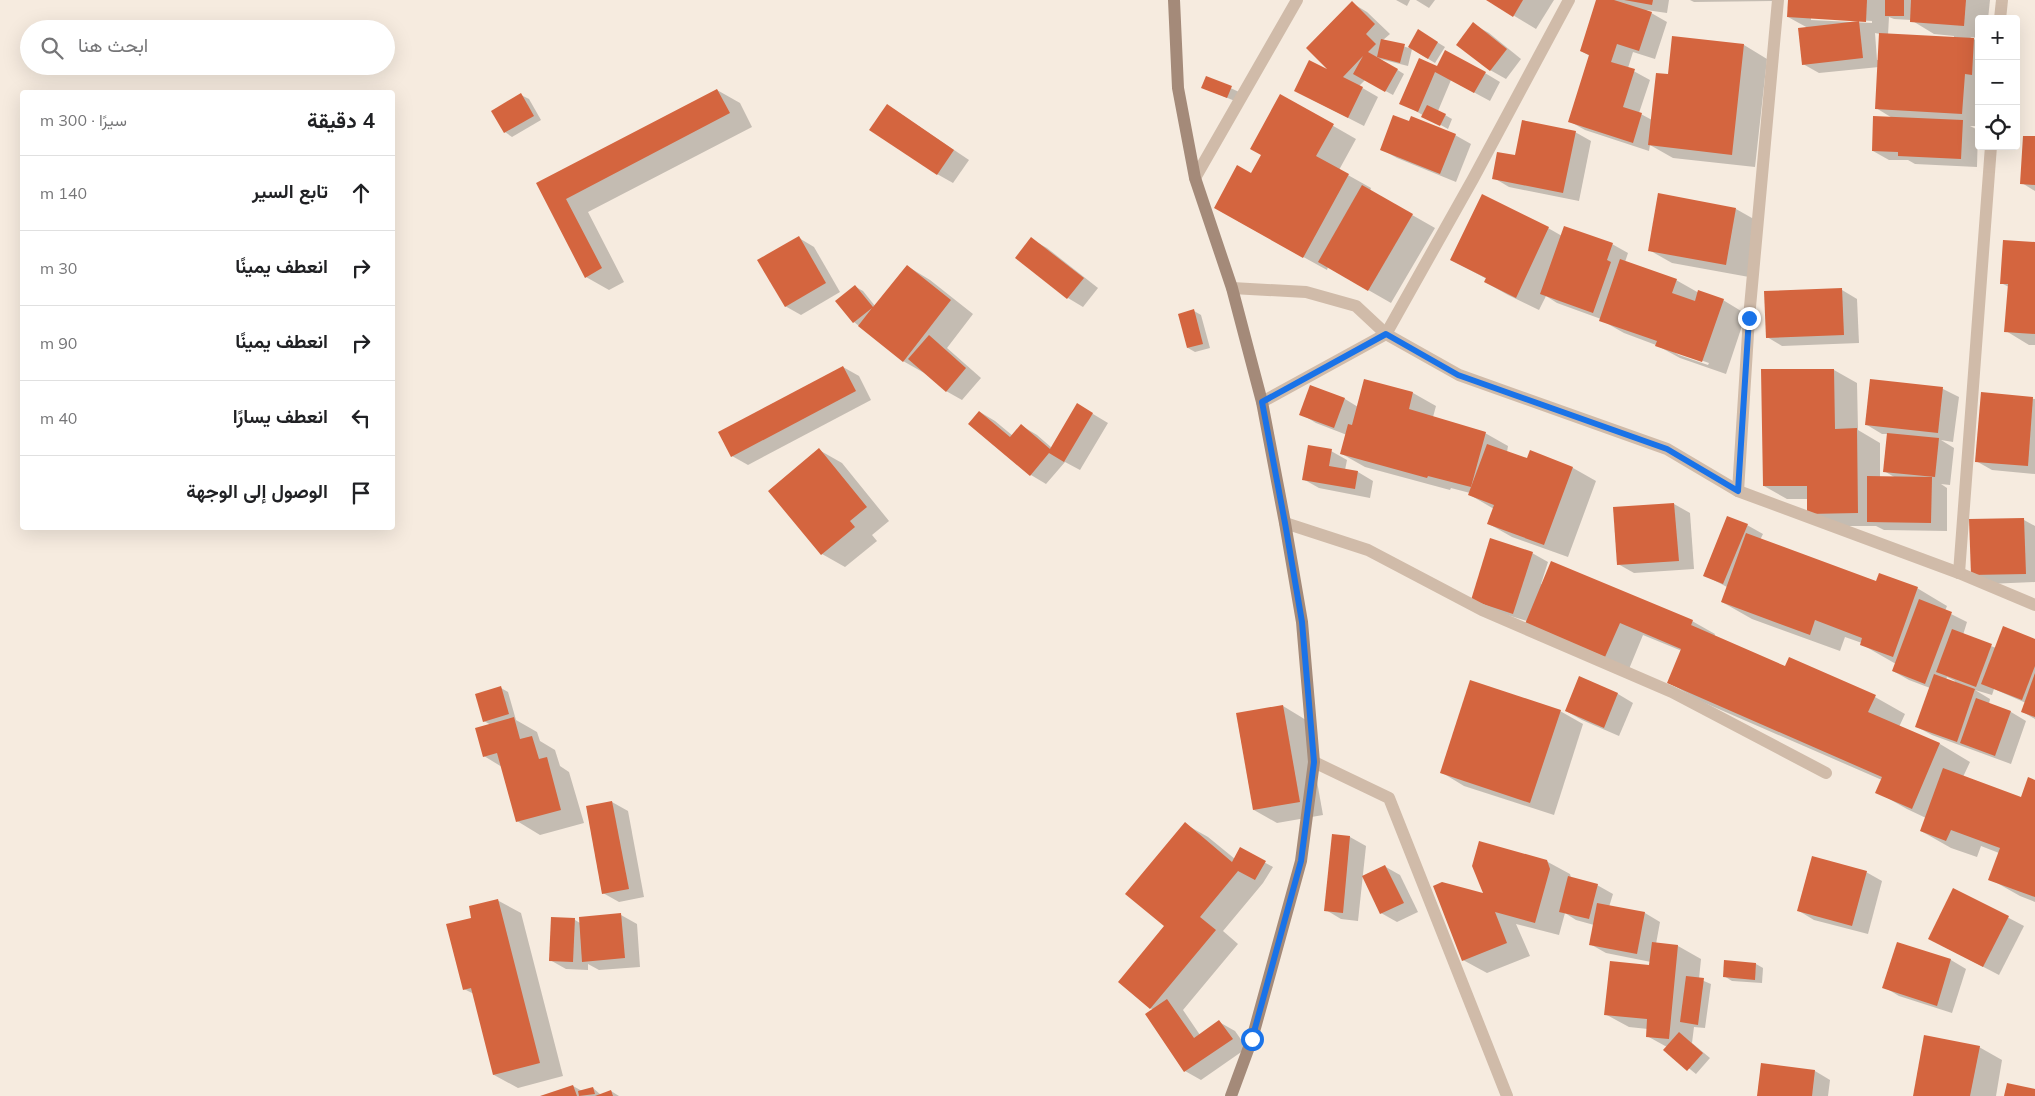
<!DOCTYPE html>
<html lang="ar">
<head>
<meta charset="utf-8">
<style>
	body { margin:0; font-family:Mulish,Vazirmatn,sans-serif; background:#f6f6f6; color:#202124; direction:rtl }
	.controls { position:absolute; right:15px; top:15px; display:grid; overflow:hidden; border-radius:5px; box-shadow:0 5px 20px #0002 }
	.controls button { width:45px; height:45px; display:grid; place-items:center; padding:0; border:0; border-bottom:1px solid #e0e0e0; background:#fff; color:#202124; font:25px sans-serif }
	.stop { position:absolute; width:15px; height:15px; margin:-11px; border:4px solid #1a73e8; border-radius:50%; background:#fff }
	.stop.end { background:#1a73e8; border-color:#fff; box-shadow:0 1px 5px #0008 }
	.list { margin:0; padding:0; list-style:none }
	h2 { display:flex; justify-content:space-between; align-items:center; height:65px; margin:0; padding:0 20px; font-size:21px }
	h2 small { font-size:16px; font-weight:400; color:#757577 }
	.list li { display:grid; grid-template-columns:32px 1fr auto; gap:15px; align-items:center; box-sizing:border-box; height:75px; padding:0 20px; border-top:1px solid #e0e0e0 }
	.list b { display:block; font-size:19px; white-space:nowrap }
	.list em { font-size:16px; font-style:normal; color:#757577 }
	.icon { flex:none; width:28px; height:28px; fill:none; stroke:currentColor; stroke-width:2; stroke-linecap:round; stroke-linejoin:round }
	.map { position:relative; flex:none; width:2035px; height:1096px; overflow:hidden; direction:ltr }
	.search { position:absolute; background:#fff; box-shadow:0 5px 20px #0002; left:20px; top:20px; width:375px; height:55px; display:flex; align-items:center; gap:12px; box-sizing:border-box; padding:0 18px; border-radius:28px; color:#757577; font-size:19px }
	.panel { position:absolute; background:#fff; box-shadow:0 5px 20px #0002; left:20px; top:90px; width:375px; height:440px; border-radius:5px; direction:rtl }
	.map>svg:first-child { display:block }
	.shadow { fill:#0003; fill-rule:evenodd }
	.building { fill:#d4653f }
	.lines { fill:none; stroke-linecap:round; stroke-linejoin:round }
	.minor { stroke:#d0bba9; stroke-width:12 }
	.tertiary { stroke:#d0bba9; stroke-width:12 }
	.secondary { stroke:#a48a79; stroke-width:12 }
	.route { stroke:#1a73e8; stroke-width:6 }
</style>
</head>
<body>
<div class="map">
<svg width="2035" height="1096" viewBox="0 0 2035 1096">
	<rect width="100%" height="100%" fill="#f6ebdf"/>
	<g class="shadow">
		<path d="M1396,0h14l-3,6z"/>
		<path d="M1416,0h19l-6,8z"/>
		<path d="M1488,0h66l-18,29z"/>
		<path d="M1598,0h71l-2,13 -21,-3 21,12 -12,37 -22,-7 -5,16 22,12 -11,33 13,7 17,-44 4,-39 71,8 23,14 -12,108 -82,-9 -23,-13 -1,6 -64,-21 -16,-9 21,-65 -9,-5z"/>
		<path d="M1690,0h83v1l-79,1z"/>
		<path d="M1789,0h201l-2,19h-9v19l-9,-1 9,5v84h-9l8,4 -1,37 -62,-3 -7,-4h-19l-16,-9 21,-32 -18,-11 3,-41 -60,6 -16,-9 5,-36 -20,-11zM1811,17l61,4v2l-61,-3zM1889,17l5,2 17,1 23,14 20,2v2l-66,-3zM1875,33l5,1 -1,26h-2z"/>
		<path d="M1352,3l15,9 23,22 -7,6 26,8 10,-17 26,16 -10,16 -23,-14 -4,17 -28,-7 24,15 -11,21 -28,-15 -6,6 19,11 -14,29 -53,-27 20,-27z"/>
		<path d="M1473,24l16,9 32,26 -15,20 -16,-9z"/>
		<path d="M1437,67l48,6 15,9 -10,19 -39,-21 -13,31 14,8 -4,10 -47,-26z"/>
		<path d="M1207,77l32,15 -4,9 -32,-13z"/>
		<path d="M717,90l23,13 12,24 -164,85 36,70 -15,8 -23,-13 -48,-94z"/>
		<path d="M521,95l8,4 12,21 -29,17 -7,-5z"/>
		<path d="M1281,96l75,43 -17,31 32,18 -1,3 65,37 -44,75 -63,-36 -1,3 -89,-49 14,-46 11,-20z"/>
		<path d="M902,115l67,45 -16,23 -16,-9z"/>
		<path d="M1575,132l16,9 -12,60 -70,-14 -15,-9 22,-22z"/>
		<path d="M1455,135l16,9 -15,38 -59,-24 -16,-9z"/>
		<path d="M2035,137v54l-13,-8z"/>
		<path d="M1736,209l23,13 -10,55 -77,-14 -23,-13z"/>
		<path d="M1548,228l14,8 50,8 16,9 -3,9 51,18 23,13 24,7 23,14 -20,60 -46,-16 -24,-13 -32,-12 -23,-13v-1l-44,-16 -11,-7 -7,14 -31,-15 -23,-13 2,-3 -36,-19zM1674,351l35,12 -1,2 -29,-10 -5,-3z"/>
		<path d="M799,238l15,9 26,45 -39,23 -16,-9z"/>
		<path d="M1031,239l16,9 51,40 -15,19 -15,-9z"/>
		<path d="M2035,244v101h-6l-23,-14 3,-44 -8,-4z"/>
		<path d="M907,266l23,14 43,34 -26,34 34,30 -19,22 -16,-9 -20,-17 -23,-13 -49,-39 2,-35 7,4 12,15z"/>
		<path d="M1842,290l15,9 2,44 -77,3 -15,-9z"/>
		<path d="M1194,311l7,4 9,33 -15,4 -7,-4z"/>
		<path d="M843,367l16,9 12,24 -123,65 -16,-9 -12,-23z"/>
		<path d="M1834,370l23,13 1,47 22,13v35h16l-12,-7 4,-37h-6l-15,-9 4,-45 72,9 16,8 -6,45 -12,-2 13,8 -4,37 -9,-1 6,4v43l-63,-1 -8,-4h-44l-24,-13v-14h-21l-23,-13z"/>
		<path d="M1365,380l48,13 23,13 -3,11 52,16 23,13 -1,6 21,7 45,9 23,13 -28,76 -56,-20 -23,-13 5,-15 -24,-14v-2l-19,-5 -1,2 -85,-23 -23,-13 5,-19 -31,-12 -15,-9 10,-28 34,13 13,8z"/>
		<path d="M1982,394l53,5v75l-43,-4 -16,-9z"/>
		<path d="M1078,405l30,18 -28,47 -15,-8 -19,22 -15,-9 -51,-63 15,9 18,15 9,-10 15,9 15,13z"/>
		<path d="M819,450l23,13 47,58 -17,14 5,6 -32,26 -23,-13z"/>
		<path d="M1331,451l16,9 -2,10 13,2 15,9 -3,17 -51,-10 -16,-9z"/>
		<path d="M1674,504l16,9 4,56 -60,4 -16,-9 -4,-55z"/>
		<path d="M2024,520l11,6v56l-47,2 -16,-9z"/>
		<path d="M1747,525l16,9 -3,6 117,42 40,6 30,18 -2,5 22,11 -4,13 33,13 39,-8v79l-12,-7 3,-9 -32,-14 -2,6 -17,-5 15,9 -1,5 22,8 15,9 -15,43 -79,-29 -15,-8 13,-39 -21,-8 -16,-9 3,-7 -35,-20 1,-1 -17,-6 -5,14 -88,-32 -30,-17 5,-15 -23,-12zM1947,677l8,4 -1,2 -8,-3z"/>
		<path d="M1532,553l16,9 -7,22 151,37 23,13 -1,3 71,31 90,29 30,17 -6,13 41,17 30,18 -7,15 59,22 13,-18v121l-15,-6 -30,-17 9,-26 -18,-7 -4,11 -26,-9 -30,-17 5,-13 -19,-9 -30,-17 5,-12 -184,-80 -30,-18 14,-31 -39,-16 -14,34 -102,-48 -39,-12 -16,-9z"/>
		<path d="M1580,678l38,16 15,9 -14,33 -37,-16 -16,-9z"/>
		<path d="M501,688l7,4 8,28 21,12 3,9 15,9 5,16 9,6 15,51 -44,12 -23,-14 -15,-54 -18,-11 7,-31 -7,-4z"/>
		<path d="M1283,706l23,14 17,95 -46,8 -23,-13z"/>
		<path d="M1560,711l23,13 -29,91 -90,-29 -23,-14z"/>
		<path d="M612,802l16,9 16,86 -25,5 -16,-9z"/>
		<path d="M1185,824l23,13 27,22 5,-10 33,18 -10,16 -40,48 15,13 -55,66 17,25 19,-13 16,9 12,17 -46,32 -16,-9 -31,-61 -4,-2z"/>
		<path d="M1333,836l17,1 16,9 -8,75 -17,-2 -15,-9z"/>
		<path d="M1546,861l24,13 1,4 26,7 16,9 -4,13 36,6 15,9 -4,22 22,2 23,13 -2,20 12,5 -6,44 -11,-1 -2,16 18,15 -14,16 -31,-25 2,-2 -20,-11 1,-7 -19,-2 -24,-13 46,-48v-4l-45,-9 -16,-9 4,-19 -18,-5 -11,-7 -6,22 -43,-11 14,32 -43,17 -24,-13 22,-65z"/>
		<path d="M1384,866l16,9 18,37 -21,10 -16,-9 -18,-37z"/>
		<path d="M1866,872l16,9 -14,53 -54,-14 -15,-9z"/>
		<path d="M1954,889l70,37 -25,49 -54,-28z"/>
		<path d="M497,900l24,13 42,163 -45,12 -24,-13 -20,-81 -10,-5 9,-70z"/>
		<path d="M621,915l16,9 3,43 -41,3 -11,-6v6l-22,-1 -16,-9 25,-40 5,3z"/>
		<path d="M1898,943l53,17 15,9 -14,44 -53,-17 -15,-9z"/>
		<path d="M1725,961l31,3 7,4 -1,15 -30,-2 -8,-5z"/>
		<path d="M1979,1047l23,13 -6,36h-82z"/>
		<path d="M1762,1064l53,7 15,9 -2,16h-70z"/>
		<path d="M573,1086l9,5 11,-3 8,7 10,-4 8,5h-76z"/>
	</g>
	<g class="building">
		<path d="M1486,0h37l-10,17z"/>
		<path d="M1596,0h18l38,12 -13,39 -22,-7 -6,18 24,7 -12,38 19,6 -9,30 -65,-21 21,-67 -9,-4z"/>
		<path d="M1624,0h29l-1,5z"/>
		<path d="M1788,0h79l-1,22 -79,-5z"/>
		<rect x="1885" y="0" width="19" height="16"/>
		<path d="M1911,0h55l-2,26 -54,-4z"/>
		<path d="M1352,1l23,23 -9,10 10,10 -8,8 30,17 -13,23 -32,-18 10,-18 -20,21 20,10 -15,31 -54,-27 15,-31 18,9 -21,-21z"/>
		<path d="M1859,21l4,37 -61,7 -4,-37z"/>
		<path d="M1473,22l34,27 -17,22 -34,-26z"/>
		<path d="M1418,29l20,13 -10,17 -20,-12z"/>
		<path d="M1879,33l95,5 -2,37 -7,-1 -3,40 -87,-5z"/>
		<path d="M1672,36l72,8 -12,111 -84,-10 8,-72 12,1z"/>
		<path d="M1381,39l24,5 -5,19 -23,-6z"/>
		<path d="M1445,50l41,22 -12,21 -39,-21 -17,40 -19,-8 20,-46 18,8z"/>
		<path d="M1206,76l26,10 -5,12 -26,-10z"/>
		<path d="M717,89l13,24 -164,86 36,69 -17,10 -49,-95z"/>
		<path d="M521,93l13,23 -30,17 -13,-22z"/>
		<path d="M1280,94l54,30 -18,32 33,18 -46,84 -89,-50 23,-43 14,8 10,-18 -11,-6z"/>
		<path d="M887,104l67,46 -17,25 -68,-45z"/>
		<path d="M1427,105l19,9 -6,12 -19,-9z"/>
		<path d="M1393,115l16,6 2,-5 45,18 -16,40 -60,-24z"/>
		<path d="M1873,116l90,4 -2,39 -63,-3v-4l-26,-1z"/>
		<path d="M1522,120l54,11 -13,62 -71,-14 5,-27 18,3z"/>
		<path d="M2023,136h12v49l-15,-1z"/>
		<path d="M1362,185l51,29 -45,77 -50,-29z"/>
		<path d="M1658,193l78,15 -10,57 -78,-14z"/>
		<path d="M1482,194l67,33 -33,71 -32,-16 2,-4 -36,-18z"/>
		<path d="M1564,226l49,17 -6,17 4,2 -18,51 -53,-19z"/>
		<path d="M799,236l27,47 -41,24 -28,-47z"/>
		<path d="M1031,237l53,41 -17,21 -52,-41z"/>
		<path d="M2003,240l32,2v92l-31,-2 4,-48h-8z"/>
		<path d="M1620,259l57,20 -5,14 23,8 3,-11 26,9 -22,63 -47,-16 2,-5 -58,-20z"/>
		<path d="M907,265l44,35 -48,62 -45,-36 14,-18 -19,15 -18,-22 20,-16 18,22z"/>
		<path d="M1842,288l2,47 -78,3 -2,-47z"/>
		<path d="M1194,309l9,35 -16,4 -9,-34z"/>
		<path d="M929,335l37,33 -20,24 -38,-33z"/>
		<path d="M843,366l13,25 -125,66 -13,-25z"/>
		<path d="M1761,369h73l1,60 22,-1 1,85 -51,1v-28h-44z"/>
		<path d="M1364,379l49,13 -4,17 77,23 -15,55 -43,-11 -1,2 -87,-24 8,-30 4,1z"/>
		<path d="M1870,379l73,8 -5,46 -73,-8z"/>
		<path d="M1310,385l35,13 -11,30 -35,-13z"/>
		<path d="M1981,392l52,5 -5,69 -53,-4z"/>
		<path d="M1077,403l16,10 -29,49 -15,-9 -19,23 -62,-52 11,-13 31,26 11,-13 29,25z"/>
		<path d="M1887,433l52,5 -4,39 -52,-5z"/>
		<path d="M1487,444l40,14 3,-8 43,17 -29,78 -57,-21 7,-19 -26,-10z"/>
		<path d="M1308,445l24,4 -3,17 29,5 -3,18 -53,-9z"/>
		<path d="M819,448l48,59 -17,14 5,6 -34,28 -53,-64z"/>
		<path d="M1867,476l65,1 -1,46 -64,-1z"/>
		<path d="M1674,503l5,58 -62,4 -4,-58z"/>
		<path d="M1727,516l21,8 -25,60 -20,-8z"/>
		<path d="M2024,518l2,56 -55,1 -2,-56z"/>
		<path d="M1746,533l130,48 3,-8 39,14 -25,70 -33,-12 2,-7 -47,-18 -5,15 -89,-33z"/>
		<path d="M1490,538l43,14 -20,62 -42,-14z"/>
		<path d="M1551,561l142,59 -6,16 4,-11 94,41 4,-9 87,38 -8,17 72,31 -28,66 -37,-16 7,-16 -215,-94 14,-34 -61,-26 -15,34 -80,-33z"/>
		<path d="M1919,599l33,13 -27,72 -33,-13z"/>
		<path d="M2003,626l32,13v27l-13,34 -41,-16z"/>
		<path d="M1952,629l40,15 -16,43 -40,-15z"/>
		<path d="M2035,673v44l-14,-5z"/>
		<path d="M1934,674l41,15 -18,53 -42,-15z"/>
		<path d="M1579,676l39,17 -14,35 -39,-17z"/>
		<path d="M1470,680l91,30 -31,93 -90,-30z"/>
		<path d="M501,686l8,28 -26,8 -8,-28z"/>
		<path d="M1976,698l35,13 -16,45 -35,-13z"/>
		<path d="M1283,705l17,97 -47,8 -17,-97z"/>
		<path d="M514,717l6,22 12,-3 7,23 8,-2 14,53 -45,12 -19,-69 -14,4 -8,-29z"/>
		<path d="M1943,768l78,29 7,-20 7,3v117l-47,-17 12,-32 -49,-18 -5,11 -26,-10z"/>
		<path d="M612,801l17,88 -27,5 -16,-88z"/>
		<path d="M1185,822l47,40 8,-15 26,14 -11,19 -17,-9 -38,46 16,13 -66,79 -32,-27 46,-56 -39,-32z"/>
		<path d="M1332,834l18,2 -7,77 -19,-2z"/>
		<path d="M1479,841l68,19 3,9 -15,54 -40,-11 12,31 -45,18 -29,-75 9,-4 41,11 -11,-27z"/>
		<path d="M1812,856l55,15 -15,55 -55,-15z"/>
		<path d="M1385,865l19,38 -24,11 -18,-38z"/>
		<path d="M1568,876l30,8 -9,35 -30,-7z"/>
		<path d="M1953,888l56,28 -26,51 -55,-28z"/>
		<path d="M498,899l42,164 -47,12 -22,-87 -8,2 -17,-66 25,-6 -2,-12z"/>
		<path d="M1597,903l48,9 -8,42 -48,-9z"/>
		<path d="M621,913l4,45 -43,4 -3,-45z"/>
		<path d="M551,917l24,1 -2,44 -24,-1z"/>
		<path d="M1652,942l26,3 -9,94 -23,-2 1,-18 -43,-4 6,-54 39,4z"/>
		<path d="M1897,942l54,17 -14,47 -55,-18z"/>
		<path d="M1724,960l32,3 -1,17 -32,-3z"/>
		<path d="M1686,976l18,2 -6,47 -18,-3z"/>
		<path d="M1167,999l27,39 25,-18 14,19 -49,33 -39,-58z"/>
		<path d="M1679,1032l24,21 -16,18 -24,-21z"/>
		<path d="M1924,1035l56,11 -10,50h-57z"/>
		<path d="M1761,1063l54,7 -3,26h-55z"/>
		<path d="M2007,1083l28,6v7h-31z"/>
		<path d="M573,1085l4,11h-37z"/>
		<path d="M593,1087l2,7 -16,2 -1,-5z"/>
		<path d="M611,1090l2,6h-18z"/>
	</g>
	<g class="lines">
		<g class="minor">
			<path d="M2000,19l2,-19"/>
			<path d="M1195,178l102,-178"/>
			<path d="M1232,288l74,4 50,14 30,28 73,41 208,74 71,42 221,82 76,32"/>
			<path d="M1262,402l124,-68 87,-155 96,-179"/>
			<path d="M1738,491l11,-173 29,-318"/>
			<path d="M1285,523l83,27 114,60 190,82 154,81"/>
			<path d="M1959,573l32,-427"/>
		</g>
		<path class="tertiary" d="M1314,762l75,36 118,298"/>
		<path class="secondary" d="M1174,0l4,88 17,90 37,110 30,114 23,121 17,99 12,140 -13,99 -49,178 -21,57"/>
	</g>
	<g class="lines">
		<path class="route" d="M1252,1039l49,-178 13,-99 -12,-140 -17,-99 -23,-121 124,-68 72,41 209,74 71,42 11,-173"/>
	</g>
</svg>
<div class="controls">
<button>+</button>
<button>−</button>
<button><svg class="icon" aria-label="locate" viewBox="0 0 24 24"><circle cx="12" cy="12" r="6"/><path d="M12 2v4M12 18v4M2 12h4M18 12h4"/></svg></button>
</div>
<div class="stop" style="left:1252px;top:1039px"></div>
<div class="stop end" style="left:1749px;top:318px"></div>
<div class="search"><svg class="icon" aria-label="search" viewBox="0 0 24 24"><circle cx="10" cy="10" r="6"/><path d="M15 15l6 6"/></svg>ابحث هنا</div>
<section class="panel">
<h2>4 دقيقة<small>سيرًا · 300 m</small></h2>
<ul class="list">
<li><svg class="icon" aria-label="ahead" viewBox="0 0 24 24"><path d="M12 20V5M6 11l6-6 6 6"/></svg><div><b>تابع السير</b></div><em>140 m</em></li>
<li><svg class="icon" aria-label="right" viewBox="0 0 24 24"><path d="M7 20v-9h11M14 6l5 5-5 5"/></svg><div><b>انعطف يمينًا</b></div><em>30 m</em></li>
<li><svg class="icon" aria-label="right" viewBox="0 0 24 24"><path d="M7 20v-9h11M14 6l5 5-5 5"/></svg><div><b>انعطف يمينًا</b></div><em>90 m</em></li>
<li><svg class="icon" aria-label="left" viewBox="0 0 24 24"><path d="M17 20v-9H6M10 6l-5 5 5 5"/></svg><div><b>انعطف يسارًا</b></div><em>40 m</em></li>
<li><svg class="icon" aria-label="arrive" viewBox="0 0 24 24"><path d="M6 21V4h12l-3 4 3 4H6"/></svg><div><b>الوصول إلى الوجهة</b></div></li>
</ul>
</section>
</div>
</body>
</html>
